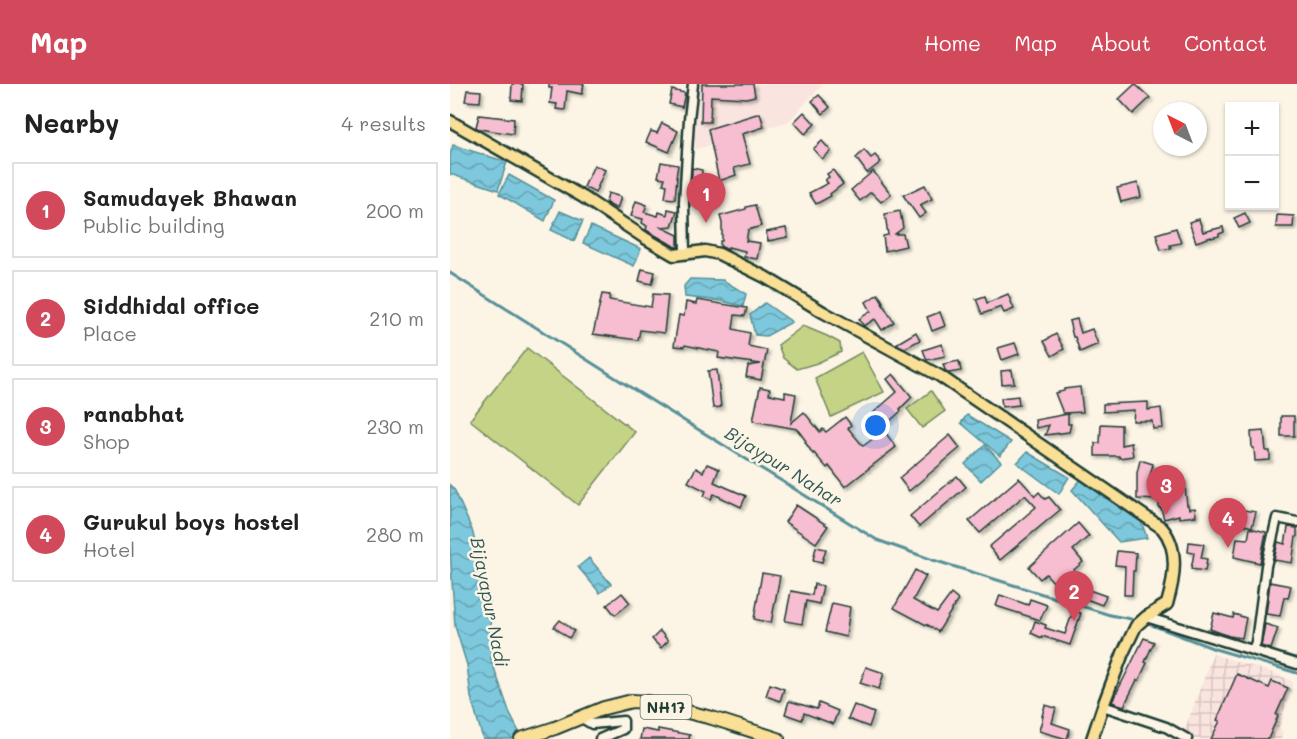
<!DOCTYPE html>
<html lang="en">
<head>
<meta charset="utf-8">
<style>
	body { margin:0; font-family:Mali,sans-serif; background:#f6f6f6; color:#222 }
	.controls { position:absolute; right:18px; top:18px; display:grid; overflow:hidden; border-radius:0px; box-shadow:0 2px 4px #0004 }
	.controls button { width:54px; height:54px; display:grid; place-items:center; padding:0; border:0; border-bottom:2px solid #e0e0e0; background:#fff; color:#222; font:30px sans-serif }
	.compass { position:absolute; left:703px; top:18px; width:54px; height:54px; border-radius:50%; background:#fff; box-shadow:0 2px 4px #0004; rotate:318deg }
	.you { position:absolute; left:426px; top:342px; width:21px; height:21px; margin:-15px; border:4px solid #fff; border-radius:50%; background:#1a73e8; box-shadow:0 0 0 9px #1a73e833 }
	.badge { display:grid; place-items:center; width:39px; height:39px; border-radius:50%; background:#d1495b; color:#fff; font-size:20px; font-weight:700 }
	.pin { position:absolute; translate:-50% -50px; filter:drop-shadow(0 2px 3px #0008) }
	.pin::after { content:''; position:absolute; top:32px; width:21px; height:18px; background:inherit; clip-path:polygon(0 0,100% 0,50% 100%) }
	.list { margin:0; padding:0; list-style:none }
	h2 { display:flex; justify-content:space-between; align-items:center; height:78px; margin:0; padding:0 24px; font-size:26px }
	h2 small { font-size:20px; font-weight:400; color:#767676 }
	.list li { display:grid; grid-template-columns:39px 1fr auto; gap:18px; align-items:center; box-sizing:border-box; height:96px; margin:0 12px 12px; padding:0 12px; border:2px solid #e0e0e0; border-radius:0px }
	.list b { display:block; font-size:22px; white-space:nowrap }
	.list p { margin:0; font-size:20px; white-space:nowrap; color:#767676 }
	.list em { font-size:20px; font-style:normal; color:#767676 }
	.map { position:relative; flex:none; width:847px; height:655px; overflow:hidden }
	header { display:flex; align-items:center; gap:36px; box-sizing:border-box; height:84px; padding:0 30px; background:#d1495b; color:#fff }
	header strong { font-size:28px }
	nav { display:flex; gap:33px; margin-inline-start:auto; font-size:21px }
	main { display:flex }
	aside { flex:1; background:#fff }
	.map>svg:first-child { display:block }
	.built { fill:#fae4df }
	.industrial { fill:url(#industrial-grid) }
	.park { fill:#c5d387; stroke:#72885e; stroke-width:1.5 }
	.water { fill:url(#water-waves); stroke:#579099; stroke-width:1.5 }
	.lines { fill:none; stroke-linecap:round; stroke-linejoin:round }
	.stream { stroke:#579099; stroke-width:3 }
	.building { fill:#f7bdd0; stroke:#1f3d34; stroke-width:1.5; filter:url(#shadow) }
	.minor-casing { stroke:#1f3d34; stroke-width:13 }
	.major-casing { stroke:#1f3d34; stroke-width:15 }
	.highway-casing { stroke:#1f3d34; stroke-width:16 }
	.minor { stroke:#fcf5e5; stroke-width:8 }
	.major { stroke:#fadf96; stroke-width:10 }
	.highway { stroke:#fadf96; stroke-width:12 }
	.labels { text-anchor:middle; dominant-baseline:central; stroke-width:5; stroke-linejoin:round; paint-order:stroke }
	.shield { fill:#fcf5e5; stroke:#617469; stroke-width:1.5 }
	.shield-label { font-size:15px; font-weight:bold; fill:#1f3d34 }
	.water-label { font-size:18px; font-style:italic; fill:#325956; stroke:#fcf5e5 }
</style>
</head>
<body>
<header>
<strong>Map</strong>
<nav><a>Home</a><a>Map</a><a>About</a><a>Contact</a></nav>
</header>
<main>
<aside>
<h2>Nearby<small>4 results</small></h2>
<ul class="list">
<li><span class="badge">1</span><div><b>Samudayek Bhawan</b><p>Public building</p></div><em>200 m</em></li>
<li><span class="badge">2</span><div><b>Siddhidal office</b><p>Place</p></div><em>210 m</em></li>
<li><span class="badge">3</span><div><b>ranabhat</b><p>Shop</p></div><em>230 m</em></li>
<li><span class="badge">4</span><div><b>Gurukul boys hostel</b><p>Hotel</p></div><em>280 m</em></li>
</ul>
</aside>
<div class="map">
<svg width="847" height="655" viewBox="0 0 847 655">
	<defs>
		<pattern id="industrial-grid" width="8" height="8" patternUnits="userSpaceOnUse" patternTransform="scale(1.5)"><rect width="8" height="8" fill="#fae4df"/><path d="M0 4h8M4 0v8" fill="none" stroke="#d6c4c0"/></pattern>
		<pattern id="water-waves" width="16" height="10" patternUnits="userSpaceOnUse" patternTransform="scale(1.5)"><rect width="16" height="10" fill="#7dc8dc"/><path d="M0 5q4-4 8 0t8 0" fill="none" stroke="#66a4b3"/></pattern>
		<filter id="shadow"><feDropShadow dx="2.5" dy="2.5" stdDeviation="1.5" flood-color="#0004"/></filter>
	</defs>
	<rect width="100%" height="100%" fill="#fcf5e5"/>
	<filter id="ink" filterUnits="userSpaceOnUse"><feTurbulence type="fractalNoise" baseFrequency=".0167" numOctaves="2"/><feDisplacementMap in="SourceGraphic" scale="12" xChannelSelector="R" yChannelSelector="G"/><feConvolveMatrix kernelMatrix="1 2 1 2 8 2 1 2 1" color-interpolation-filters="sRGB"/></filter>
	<g filter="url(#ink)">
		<path class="built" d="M249,0h124l-34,37 -67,22 -27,6 -1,-15z"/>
		<path class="industrial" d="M763,570l64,20 16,8 -14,45 4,5 -2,7h-88l-10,-5z"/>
		<g class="park">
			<path d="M353,242l24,10 13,7 1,9 -24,11 -20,6 -14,-11 -5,-13z"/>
			<path d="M77,264l108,84 -57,73 -108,-85z"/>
			<path d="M412,268l22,40 -53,25 -16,-39z"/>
			<path d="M481,307l14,20 -23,17 -15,-19z"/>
		</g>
		<g class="water">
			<path d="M3,61l54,17 -9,28 -48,-16v-19z"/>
			<path d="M59,91l45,25 -9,21 -46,-27z"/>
			<path d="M110,127l23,10 -9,20 -23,-11z"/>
			<path d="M141,142l50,23 -7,17 -51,-23z"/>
			<path d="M240,195l33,1 23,14 -3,12 -22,-5 -36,-4 -1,-11z"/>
			<path d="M315,219l27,19 -26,14 -11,-1 -5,-20z"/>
			<path d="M517,331l44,27 -11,14 -39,-33z"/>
			<path d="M535,361l16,17 -20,19 -16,-17z"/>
			<path d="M577,368l42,25 -10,17 -42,-31z"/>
			<path d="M633,393l58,44 6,17 -28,4 -47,-52z"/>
			<path d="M0,401l5,6 17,39 18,70 1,59 19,55 9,18 1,7h-37l-12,-42 -4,-32 -12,-39 -5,-76z"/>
			<path d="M139,474l22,26 -11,9 -22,-26z"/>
		</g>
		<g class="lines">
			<g class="stream">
				<path d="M0,189l191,121 236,146 56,20 177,55 21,4"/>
				<path d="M702,541l63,24 82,24"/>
			</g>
		</g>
		<g class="building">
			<path d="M62,0h11l-1,17 -11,-1z"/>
			<path d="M99,0h35l-2,10 -15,-3 -2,19 -9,-1 1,-5 -7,-1 2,-15h-3z"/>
			<path d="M252,0h51l2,12 -9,2 -35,-2 -1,26h-9z"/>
			<path d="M685,0l15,14 -17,16 -14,-15z"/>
			<path d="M17,6l14,1 -1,11 -15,-1z"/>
			<path d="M222,6l13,3 -3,14 -13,-3z"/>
			<path d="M369,11l11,12 -7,7 -11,-13z"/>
			<path d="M354,28l11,12 -10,10 -11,-12z"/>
			<path d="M310,29l4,14 -22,7 8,30 -16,4 2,7 -17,6 -11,-52z"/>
			<path d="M29,31l35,4 -1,15 -34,-5 -3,-2z"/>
			<path d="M212,39l16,8 -9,21 -23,-10 5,-11 6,2z"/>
			<path d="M372,57l9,10 -9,8 -9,-10z"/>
			<path d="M414,66l7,8 4,-3 6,7 -14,11 -11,-15z"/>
			<path d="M211,78l17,3 -2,12h1l-2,22 -10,-1 2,-13 -4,-1 2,-6 -7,-1z"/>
			<path d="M144,81l11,5 -10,23 -11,-6z"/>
			<path d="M242,84l10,2 -1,30h-10z"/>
			<path d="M383,86l10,14 -13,10 1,2 -15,8 -7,-11 19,-10 -3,-3 4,-3 -2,-3z"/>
			<path d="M423,87l18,23 -10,8 -10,-10 -11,9 -9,-11z"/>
			<path d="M688,99l3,14 -20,5 -4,-14z"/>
			<path d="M475,101l7,14 -12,6 6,8 -7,5 -16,-23z"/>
			<path d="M158,109l13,4 -4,12 -11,-6z"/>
			<path d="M186,117l11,4 -3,7 14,4 1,-4 8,3 1,-6 9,2 -5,15 -11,1 17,8v12h-2l-30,-17 1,-4 -5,-3 1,-4 -12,-3z"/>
			<path d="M305,121l6,21 -13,4 -2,11 14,2 -3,16 -13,-2 1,-6 -17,-4v3l-8,-4v-5h2v-18l-2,-7 26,-7v-2z"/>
			<path d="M450,127l3,17 -8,6h8l3,12 -21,5 -2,-15 5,-1 -3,-21z"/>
			<path d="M795,129l5,10 -11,5 -5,-10z"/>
			<path d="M827,131l17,1 -1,11h-17z"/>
			<path d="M749,135l4,13 20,-5 1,5 -5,2v2l-8,2v-1l-15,5 -7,-20z"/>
			<path d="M336,144l2,9 -20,4 -2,-9z"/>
			<path d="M726,144l5,15 -11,2 1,3 -10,2 -5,-16z"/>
			<path d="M192,185l13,3 -3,12 -13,-3z"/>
			<path d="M152,210l8,1 -1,5 42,7 2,-13 15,1 -4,38 -24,-3 -2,10 -45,-6z"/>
			<path d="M428,210l5,8 -1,1 12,19 -12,8 -7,-11 -11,7 -5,-7 12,-8 -5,-9z"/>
			<path d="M558,210l6,15 -10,4 -3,-6 -19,7 -6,-15 9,-3 2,7z"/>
			<path d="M247,216l50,8 -2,8 -10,-1 -2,14 17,4 -2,13 19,4 -6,30 -15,-3 2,-11 13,-2 -43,-6 1,-6 -20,-4 -14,-3 -1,2 -10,-1 5,-31 5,1 2,-14 10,2z"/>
			<path d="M490,228l5,14 -13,5 -5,-14z"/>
			<path d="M627,235l4,14 11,-4 6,15 -18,8 -5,-15h-2l-4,-16z"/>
			<path d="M466,248l4,8 -15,8 -9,-4z"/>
			<path d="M606,250l8,15 -12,7 -8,-15z"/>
			<path d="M565,259l4,11 -17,6 -4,-12z"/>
			<path d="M492,260l3,12 -18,4 -4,-10z"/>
			<path d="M509,277l2,10 -12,2 -4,-3 -2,-6z"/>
			<path d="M267,286l4,37 -8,1 -5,-37z"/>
			<path d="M562,286l2,13 -12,1 -1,-13z"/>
			<path d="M443,290l19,23 -12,12 1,2 -19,17 14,19 -51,40 -16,-21 -2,2 -13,-15 -1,1 -8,-12 1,-1 -9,-12 -44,-8 7,-34 10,2 -1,5 16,3v-5l11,2 -5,29 13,-11 16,20 3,-3 3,3 19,-15 6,8 -3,3 15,18 15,-11 -13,-15 32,-28 -10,-13z"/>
			<path d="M630,303l3,25 -20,1 -8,-20 9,-2v-2z"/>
			<path d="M568,312l1,9 -17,2 -1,-9z"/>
			<path d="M698,318v8l13,-2 2,20 -10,1 -1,-8h-19l1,-11 -31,2v-8z"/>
			<path d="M618,330v10h3l-2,8 -24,3 4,-10 -13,3 -1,-8z"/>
			<rect x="831" y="332" width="13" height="20"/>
			<path d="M651,340l20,1v20l10,-2 2,13 -14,2v-2h-24v-13h5z"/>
			<path d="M814,347l2,20h4v9l-15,1 -1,-13h-2l-1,-16z"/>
			<path d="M500,351l10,13 -51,43 -10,-13z"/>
			<path d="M690,376l13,4 -5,19 7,1v9l16,-1 -1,-11 14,-2 3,26h1l1,4 6,-1 1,8 -17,2v-3l-15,4 -3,-11h-2v-8l-22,-1v-26z"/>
			<path d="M257,380l12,5 -5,13 32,14 -5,11 -27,-13 -3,5 -7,-3 2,-5 -18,-9 8,-14 7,4z"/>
			<path d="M507,392l9,11 -47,40 -9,-11z"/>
			<path d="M569,394l16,18 4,-4 6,7 4,-2 11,13 -60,50 -11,-13 47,-40 -11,-12 -45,38 -11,-12z"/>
			<path d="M346,421l32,21 -12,17 -31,-21z"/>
			<path d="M765,423h8v16h-9z"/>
			<path d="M794,426l12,2 -4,15 -11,-3z"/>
			<path d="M628,439l11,13 -16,14 10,12 -27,23 -10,-11 -6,5 -11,-12z"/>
			<path d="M838,443l9,1v9h-1l-4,26 -18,-3 4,-18 7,2z"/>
			<path d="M800,444l16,4 -6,31 -26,-6 3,-19 11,1z"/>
			<path d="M739,458l15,2 -3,14 6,1 -2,12 -14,-2 3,-16 -6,-1z"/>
			<path d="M366,463l10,2 -4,13 -9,-2z"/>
			<path d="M667,467l19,2 -1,18h-2l-1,24h-8l1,-29 -10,-1z"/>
			<path d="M465,486l11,6 -13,24 24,13 14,-19 7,6 -20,32 -10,-7v1l-34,-18z"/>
			<path d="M312,489l18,3 -9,47 -17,-4z"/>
			<path d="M820,498l21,4 -3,12 -4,-1 -4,19 -14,-2z"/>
			<path d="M364,500l9,2 -4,18 -13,-3 -4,23 -17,-3 6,-30 21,4z"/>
			<path d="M639,506l17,6 -4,9 -16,-6z"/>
			<path d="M172,509l8,10 -15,12 -8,-10z"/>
			<path d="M550,511l28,10 2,-6 17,6 -7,15 -44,-14z"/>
			<path d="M382,519l18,4 -4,30 -21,-5z"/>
			<path d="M623,527l8,2 -11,32 -28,-9v2l-11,-5 4,-12 11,4 -1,3 20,6z"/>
			<path d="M764,529l19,5 1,-4 12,4 -4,20 -13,-2 -19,-7z"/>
			<path d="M110,536l14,11 -5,7 -15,-11z"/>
			<path d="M815,540l13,4 -7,21 -10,-3z"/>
			<path d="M210,547l8,10 -7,7 -9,-9z"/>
			<path d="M694,554l10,4 -9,20 2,1 -8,17h-2l-13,26 -12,-4z"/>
			<path d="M416,583l18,6 -5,16 -19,-6z"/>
			<path d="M787,590l32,14 3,-7 16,7 -12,27 2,1 -10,23h-57l9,-18 -3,-1z"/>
			<path d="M320,600l14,5 -4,12 -14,-5z"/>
			<path d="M339,617l28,8 2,-6 19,8 -5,13 -29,-11 -2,7 -17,-6z"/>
			<path d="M404,621l20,8 -5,14 -21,-8z"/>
			<path d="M595,621l11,3 -4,15 18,6 -3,10 -28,-8 4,-15h-1z"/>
			<path d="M192,645l16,3v-3l11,2 21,4 -1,4h-49z"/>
		</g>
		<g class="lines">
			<defs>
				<g id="minor">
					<path d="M235,169l-1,-50 5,-84 4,-35"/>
					<path d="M696,533l151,47"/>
					<path d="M803,566l3,-8 10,-76 11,-48 20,4"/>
					<path d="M653,622l63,21 21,12"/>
					<path d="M130,633l12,7 31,-3v8l-23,10"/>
				</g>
				<path id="major" d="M0,37l133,76 62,41 29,17 31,-4 14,3 46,23 58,35 117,64 222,152c18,21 12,52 5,76l-21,13 -10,9 -13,27 -20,53 -11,33"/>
				<path id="highway" d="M71,655l34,-11 49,-20 28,-7 15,1 65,16 66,21"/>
			</defs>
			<use href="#minor" class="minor-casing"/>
			<use href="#major" class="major-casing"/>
			<use href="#highway" class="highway-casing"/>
			<use href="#minor" class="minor"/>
			<use href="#major" class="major"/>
			<use href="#highway" class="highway"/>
		</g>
	</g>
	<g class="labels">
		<rect class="shield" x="190.5" y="611" width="51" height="24" rx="4.5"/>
		<g class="shield-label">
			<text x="216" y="623">NH17</text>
		</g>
		<g class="water-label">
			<text transform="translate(334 382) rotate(32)">Bijaypur Nahar</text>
			<text transform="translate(40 518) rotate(79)">Bijayapur Nadi</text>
		</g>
	</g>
</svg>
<div class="controls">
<button>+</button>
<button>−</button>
</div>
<svg class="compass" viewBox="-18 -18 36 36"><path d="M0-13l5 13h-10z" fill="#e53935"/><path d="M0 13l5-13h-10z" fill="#767676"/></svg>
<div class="you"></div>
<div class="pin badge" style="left:256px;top:139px">1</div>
<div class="pin badge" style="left:624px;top:537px">2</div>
<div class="pin badge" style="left:716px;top:431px">3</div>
<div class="pin badge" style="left:778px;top:464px">4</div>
</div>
</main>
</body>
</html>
